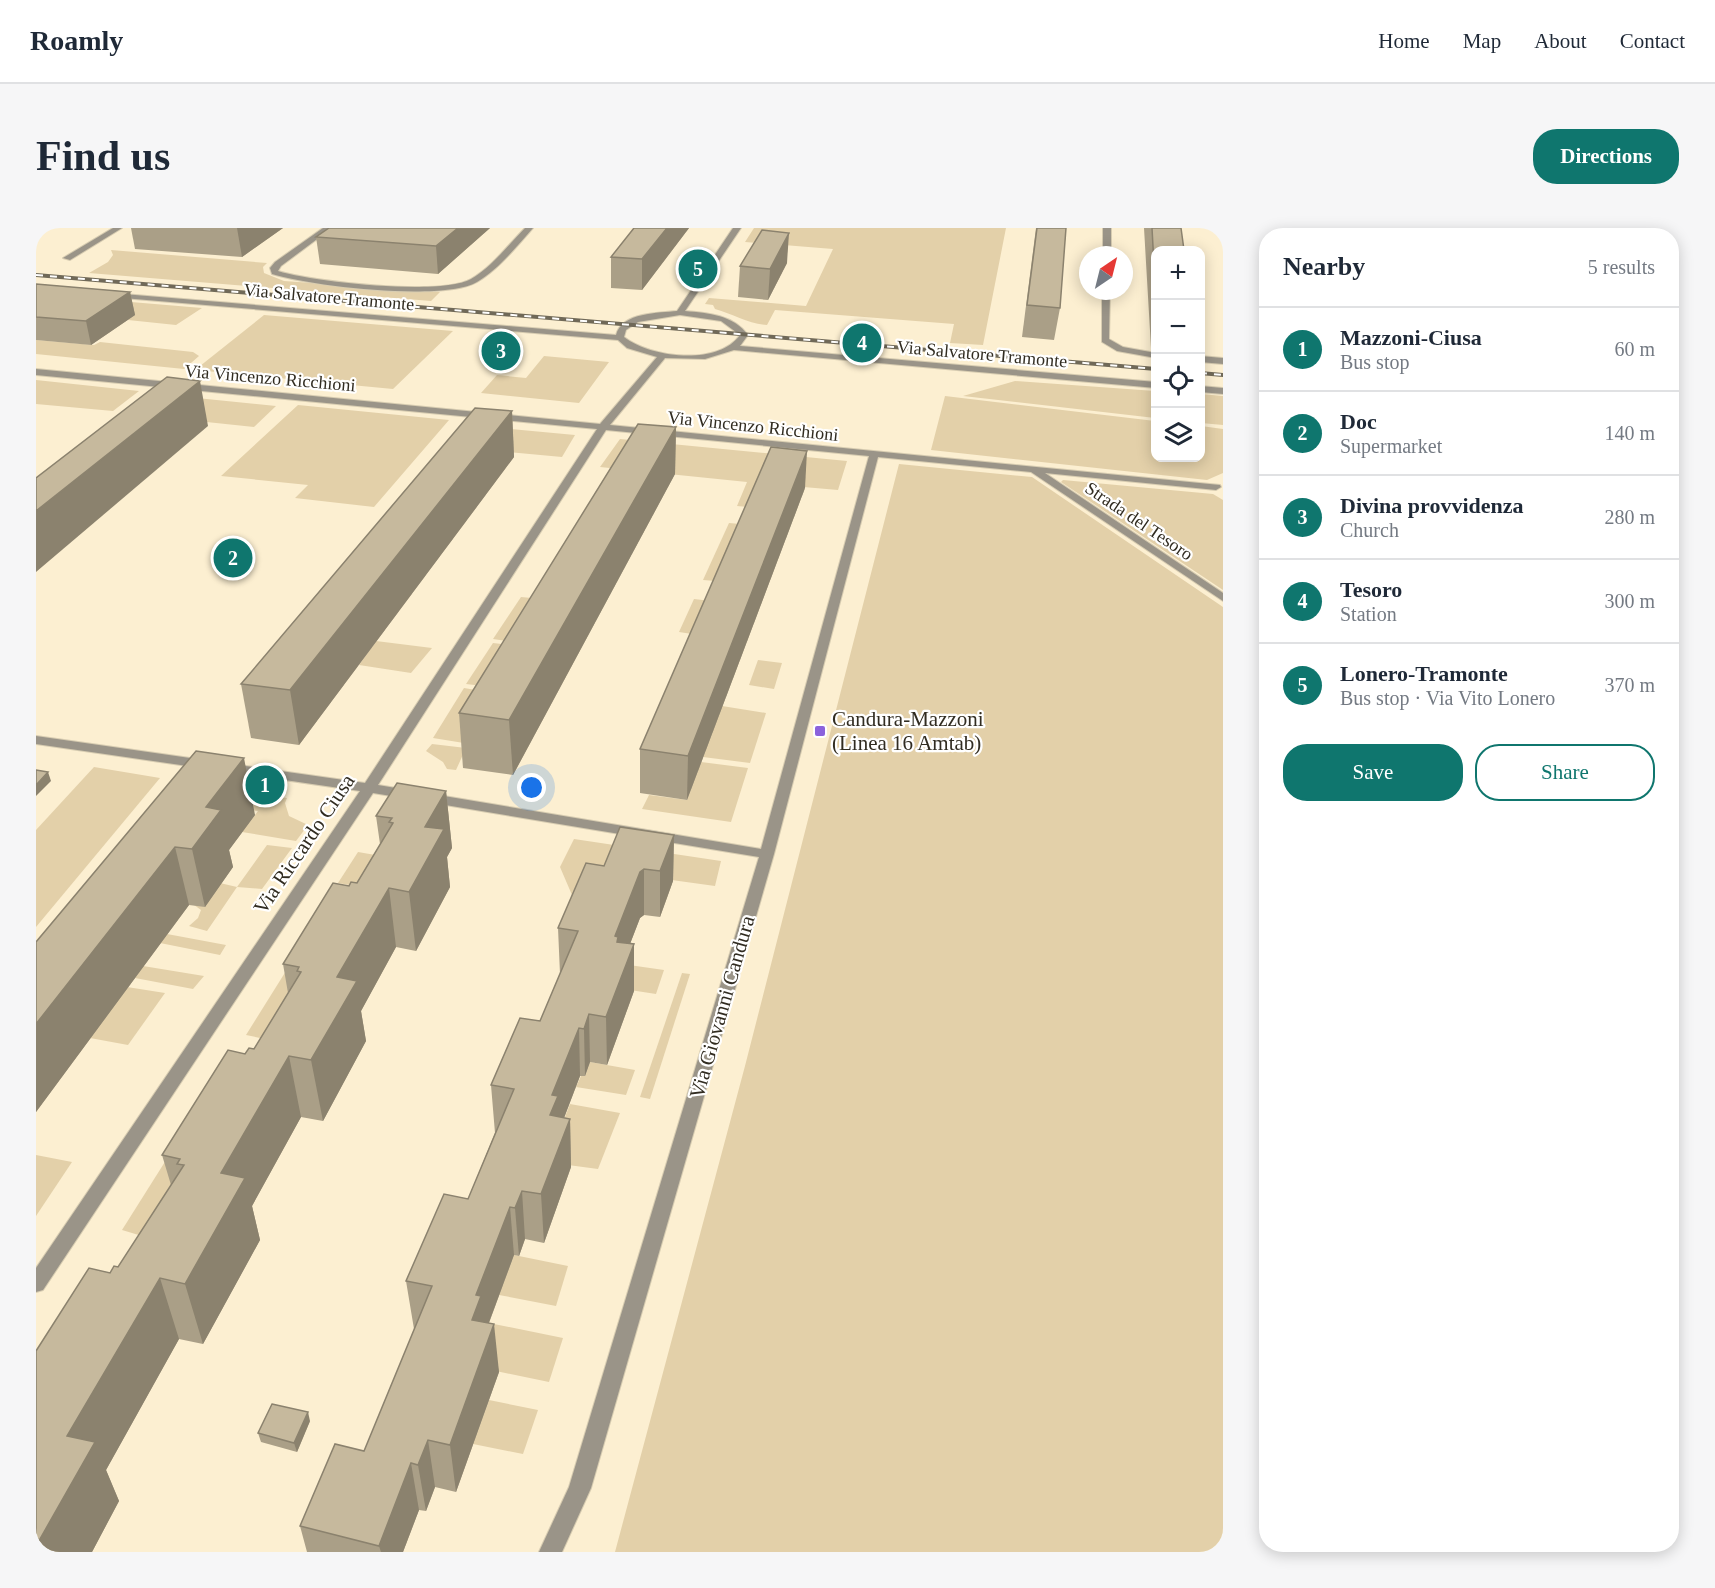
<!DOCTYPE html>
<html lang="en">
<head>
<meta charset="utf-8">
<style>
	body { margin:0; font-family:Georgia,serif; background:#f6f6f7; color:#1f2937 }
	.controls { position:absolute; right:18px; top:18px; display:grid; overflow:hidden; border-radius:12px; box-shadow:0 3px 15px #0003 }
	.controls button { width:54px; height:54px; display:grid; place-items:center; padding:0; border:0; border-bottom:2px solid #e0e1e3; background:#fff; color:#1f2937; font:30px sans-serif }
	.compass { position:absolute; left:1043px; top:18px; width:54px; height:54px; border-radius:50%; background:#fff; box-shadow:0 3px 15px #0003; rotate:35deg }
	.you { position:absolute; left:496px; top:560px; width:21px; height:21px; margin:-15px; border:4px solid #fff; border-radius:50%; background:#1a73e8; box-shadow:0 0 0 9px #1a73e833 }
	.badge { display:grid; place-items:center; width:39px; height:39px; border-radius:50%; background:#0f766e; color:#fff; font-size:20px; font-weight:700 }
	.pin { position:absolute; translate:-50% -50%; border:3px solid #fff; box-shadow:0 2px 6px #0006 }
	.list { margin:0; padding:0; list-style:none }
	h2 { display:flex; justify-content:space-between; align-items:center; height:78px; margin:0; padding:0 24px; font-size:26px }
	h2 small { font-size:20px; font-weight:400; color:#747a83 }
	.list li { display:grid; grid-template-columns:39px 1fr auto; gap:18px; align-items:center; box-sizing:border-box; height:84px; padding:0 24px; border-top:2px solid #e0e1e3 }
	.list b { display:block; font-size:22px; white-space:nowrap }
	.list p { margin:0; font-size:20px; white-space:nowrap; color:#747a83 }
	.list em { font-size:20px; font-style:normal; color:#747a83 }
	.actions { display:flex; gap:12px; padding:18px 24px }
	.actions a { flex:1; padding:14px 0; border:2px solid #0f766e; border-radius:24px; text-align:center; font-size:21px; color:#0f766e }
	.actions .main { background:#0f766e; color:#fff }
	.icon { flex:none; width:33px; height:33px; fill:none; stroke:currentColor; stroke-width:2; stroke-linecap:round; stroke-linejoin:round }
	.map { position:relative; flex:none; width:1187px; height:1324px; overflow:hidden; border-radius:24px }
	header { display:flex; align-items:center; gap:36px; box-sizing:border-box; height:84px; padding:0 30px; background:#fff; border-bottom:2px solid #e0e1e3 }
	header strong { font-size:28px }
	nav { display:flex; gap:33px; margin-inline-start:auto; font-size:21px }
	.intro { display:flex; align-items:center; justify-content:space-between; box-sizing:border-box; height:144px; padding:0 36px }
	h1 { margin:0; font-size:42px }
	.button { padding:15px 27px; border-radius:24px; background:#0f766e; color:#fff; font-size:21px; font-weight:700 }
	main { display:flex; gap:36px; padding:0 36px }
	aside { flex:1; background:#fff; border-radius:24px; box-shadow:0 3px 15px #0003 }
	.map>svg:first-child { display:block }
	.green { fill:#e3d0a9 }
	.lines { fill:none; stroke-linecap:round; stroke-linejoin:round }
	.minor-casing { stroke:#d7ccb1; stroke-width:2 }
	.minor { fill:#9a9488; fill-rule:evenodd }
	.rail-casing { stroke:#706958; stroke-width:4 }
	.rail { stroke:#fff; stroke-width:2; stroke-dasharray:7; stroke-linecap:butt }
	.wall { fill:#aa9f87 }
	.shaded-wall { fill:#8b826e }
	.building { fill:#c6b99d; stroke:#8b826e; stroke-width:1.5 }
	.poi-dot { fill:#8b62dc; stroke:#fff; stroke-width:2 }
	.labels { text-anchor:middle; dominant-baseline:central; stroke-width:4.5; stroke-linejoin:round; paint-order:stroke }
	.far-street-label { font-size:18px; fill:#312c21; stroke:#fff }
	.poi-label { font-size:21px; fill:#312c21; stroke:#fff; text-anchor:start }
	.street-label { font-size:21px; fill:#312c21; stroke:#fff }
</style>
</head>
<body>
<header>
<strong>Roamly</strong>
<nav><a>Home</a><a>Map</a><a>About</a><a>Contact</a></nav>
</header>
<div class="intro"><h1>Find us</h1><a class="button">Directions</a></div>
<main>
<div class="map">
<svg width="1187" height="1324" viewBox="0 0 1187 1324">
	<rect width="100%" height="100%" fill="#fcefd1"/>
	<g class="green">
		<path d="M718,0h252l-23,117 -33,-2 4,-19 -179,-14 -8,15c-18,-1 -34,-11 -52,-16l-2,-4 -8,-1 4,-6 97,8 27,-57 -88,-7z"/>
		<path d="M75,22l156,13 -4,4 1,6 20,8 156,11 -9,9 -342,-28 19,-11 5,-7z"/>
		<path d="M0,66l166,14 -26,17 -48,-5 6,-5z"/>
		<path d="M228,87l189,16 -60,58 -198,-19z"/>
		<path d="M0,112l58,5 6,-3 93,10 6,4 -15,13 -148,-15z"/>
		<path d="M508,128l65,6 -30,41 -98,-10 16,-18 29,3z"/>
		<path d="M0,152l103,11 -26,20 -77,-7z"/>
		<path d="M979,153l140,10v27l-192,-22z"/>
		<path d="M1165,166l22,2v29l-22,-2z"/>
		<path d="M141,168l99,10 -22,21 -76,-8z"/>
		<path d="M909,168l210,25 1,37h44l1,-32 22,3v44l-16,7 -276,-30z"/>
		<path d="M262,177l151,15 -75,87 -79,-9 13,-13 -87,-9z"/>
		<path d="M431,197l108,10 -13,22 -116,-11z"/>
		<path d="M584,211l227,22 -9,29 -69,-6 -10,24 -22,-2 10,-24 -147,-15z"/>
		<path d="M863,236l133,13 191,130v945h-608l130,-486z"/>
		<path d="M1027,252l150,14 10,6v90l-162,-108z"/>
		<path d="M693,295l23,2 -24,57 -25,-2z"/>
		<path d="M485,369l32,3 -27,44 -33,-5z"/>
		<path d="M658,371l25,3 -14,34 -26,-4z"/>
		<path d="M340,413l56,7 -21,25 -52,-8z"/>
		<path d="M457,415l34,4 -27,41 -34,-4z"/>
		<path d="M722,432l24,3 -8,26 -25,-4z"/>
		<path d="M428,460l35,6 -29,50 -37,-6z"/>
		<path d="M686,478l44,7 -16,50 -47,-6z"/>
		<path d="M396,516l34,4 -10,22 -9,-1 -4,-7 -17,-11z"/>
		<path d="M665,534l47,6 -17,54 -89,-13 7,-14 38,5z"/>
		<path d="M58,539l66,11 -124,149v-97z"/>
		<path d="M190,561l61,9 -2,5 4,13 19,9 -12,16 -54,-9 16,-21 -45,-7z"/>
		<path d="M538,611l147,22 -6,25 -94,-13 -46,29 -15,-35z"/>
		<path d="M231,617l25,3 -30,41 -25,-2 -30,44 -18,-5 9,-8 3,-8 -11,-8 17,-22 30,7z"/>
		<path d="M322,624l29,5 -1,34 -48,-8z"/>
		<path d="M285,687l-32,129 -43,-9z"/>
		<path d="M131,706l59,11 -6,10 -60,-12z"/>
		<path d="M586,736l42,6 -8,24 -39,-6z"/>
		<path d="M107,738l61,10 -11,13 -58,-11z"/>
		<path d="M646,745l8,1 -40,125 -10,-2z"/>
		<path d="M91,759l38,6 -37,52 -38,-7z"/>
		<path d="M554,834l45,8 -9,25 -50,-8 5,-11h4z"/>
		<path d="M534,876l50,9 -22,56 -45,-6 2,-20z"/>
		<path d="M0,927l36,7 -36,54z"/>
		<path d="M132,929l28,8 -34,77 -40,-12z"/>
		<path d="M478,1027l54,11 -12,40 -57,-11z"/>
		<path d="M453,1095l74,15 -14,44 -72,-15z"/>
		<path d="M453,1172l49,10 -15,44 -50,-10z"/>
	</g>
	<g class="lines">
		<defs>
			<g id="minor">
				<path d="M77,0h9l-52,32 -7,-2z"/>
				<path d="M287,0h9l-51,38 -3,5c35,11 163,25 193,8 21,-12 37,-34 54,-51h8c-16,18 -35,42 -56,54 -35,20 -166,4 -205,-8l-2,-6 5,-6z"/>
				<path d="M697,0h8l-56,83c24,2 48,4 63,24l-8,11 416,36v6l-422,-38 -29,9 -40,-1 -55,67 610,60 1,2 -5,3 -171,-17 178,120v8l-192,-129 -153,-15 -104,397 -183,634 -29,64h-23l30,-65 190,-630 -386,-64 -330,497 -7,2v-24l324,-477 -324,-47v-8l329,47 232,-354 -561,-54v-6l564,55 57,-67 -30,-9 -9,-8 -507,-43 -4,-2 4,-2 505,42c6,-23 43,-22 61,-24zM644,87l41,6 19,14c-22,31 -89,23 -116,2l2,-7 12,-8zM570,202l263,26 -108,393 -383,-64z"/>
				<rect x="1067" y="0" width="8" height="27"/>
				<path d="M1066,63h8l-1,48 14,8 33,6v5l-39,-7 -15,-9z"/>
				<path d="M1164,128l23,2v6l-23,-2z"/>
				<path d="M1164,158l23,2v6l-23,-2z"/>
			</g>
		</defs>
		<use href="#minor" class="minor-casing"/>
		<use href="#minor" class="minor"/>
		<defs>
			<g id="rail">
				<path d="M0,47l1120,94"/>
				<path d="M1164,145l23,2"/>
			</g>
		</defs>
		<use href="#rail" class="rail-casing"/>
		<use href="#rail" class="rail"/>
	</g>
	<g class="wall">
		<path d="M95,0h152l-41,29 -107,-8z"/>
		<path d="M454,0l-52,46 -118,-10 -4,-27z"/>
		<path d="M598,0h55l-47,62 -31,-2v-31z"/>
		<path d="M1000,0h30l-6,80 -6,32 -32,-3z"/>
		<path d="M1108,0h37l-26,22v98h-4z"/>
		<path d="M751,35l-19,37 -30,-3 2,-31z"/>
		<path d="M0,56l94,8 5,23 -44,30 -55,-5z"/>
		<path d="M476,183l2,46 -215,288 -48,-7 -10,-54z"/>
		<path d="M640,199l-1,47 -162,301 -50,-7 -4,-55z"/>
		<path d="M769,260l-118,312 -47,-7v-44z"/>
		<path d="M160,523l59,64 -26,35 4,17 -28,40 -16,-2 -153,207v-170z"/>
		<path d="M410,563l6,57 -5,9 3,30 -34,64 -20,-4 -35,64 5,30 -43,80 -22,-4 -49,89 8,34 -57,104 -24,-5 -73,131 13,31 -27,51h-56l74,-279 8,-6 53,-82 -9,-30 83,-101 9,-5 34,-56 -5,-29 66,-78 8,-3 23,-39 -4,-28z"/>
		<path d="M638,607l-1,46 -13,36 -16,-2 -4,3 -10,26 4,47 -27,74 -17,-3 -5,14h-5l-16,42 6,1 1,48 -27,76 -19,-4 -6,17 -5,-1 -25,68 10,49 -43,120 -21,-5 -9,24 -7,-1 -16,42h-96l-7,-26 64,-75 51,-122h-1l-8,-48 62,-82 27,-66 -4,-48 49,-64 20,-47 -2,-46 46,-62z"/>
		<path d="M274,1193l-13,31 -36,-10 -3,-9z"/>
	</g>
	<g class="shaded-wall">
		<path d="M201,0h46l-41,29z"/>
		<path d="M422,0h32l-52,46 -2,-28z"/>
		<path d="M631,0h22l-47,62v-31z"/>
		<path d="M753,5l-2,30 -19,37 2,-31z"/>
		<path d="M94,64l5,23 -44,30 -5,-24z"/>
		<path d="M164,153l8,45 -172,146v-61z"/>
		<path d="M476,183l2,46 -215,288 -9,-55z"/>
		<path d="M640,199l-1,47 -162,301 -4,-55z"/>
		<path d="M771,223l-2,37 -118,312 1,-44z"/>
		<path d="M208,530l11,57 -26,35 4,17 -28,40 -13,-58 14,-42z"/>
		<path d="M12,544l3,9 -15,15v-11z"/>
		<path d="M410,563l6,57 -5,9 3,30 -34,64 -7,-59 16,-65z"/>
		<path d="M638,607l-1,46 -13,36v-46z"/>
		<path d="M139,619l14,58 -153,207v-88z"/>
		<path d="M608,641v46l-4,3 -22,57 -3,-39 25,-64z"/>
		<path d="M353,660l7,59 -35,64 5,30 -43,80 -12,-61 26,-83z"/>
		<path d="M598,716v47l-27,74 -1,-48z"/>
		<path d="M553,786l1,48 -5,14 -1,-47z"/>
		<path d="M543,800l1,48 -21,55 -9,-16 2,-20z"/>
		<path d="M253,828l12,61 -49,89 8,34 -57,104 -18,-60 36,-111z"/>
		<path d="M534,891l1,48 -27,76 -3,-49z"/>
		<path d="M486,963l3,48 -6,17 -4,-48z"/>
		<path d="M474,979l4,48 -29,78 -13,-13 4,-25z"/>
		<path d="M124,1050l19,61 -73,131 13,31 -27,51h-56v-6l31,-110z"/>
		<path d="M458,1096l5,48 -43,120 -6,-47z"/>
		<path d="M272,1184l2,9 -13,31 -3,-9z"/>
		<path d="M392,1212l7,47 -9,24 -8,-46z"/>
		<path d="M375,1235l8,47 -16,42h-22l-2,-6z"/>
	</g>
	<g class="building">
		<path d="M293,0h129l-22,18 -120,-9z"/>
		<path d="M598,0h33l-25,31 -31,-2z"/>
		<path d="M1001,0h29l-6,80 -33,-3z"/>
		<path d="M1116,0h29l3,22h-29v33z"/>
		<path d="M726,2l27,3 -19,36 -30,-3z"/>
		<path d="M0,56l94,8 -44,29 -50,-4z"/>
		<path d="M131,149l33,4 -164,130v-33z"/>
		<path d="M439,180l37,3 -222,279 -49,-6z"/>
		<path d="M602,196l38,3 -167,293 -50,-7z"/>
		<path d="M735,219l36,4 -119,305 -48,-7z"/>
		<path d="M160,523l48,7 -38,49 15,3 -29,39 -17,-2 -139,177v-82z"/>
		<path d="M0,542l12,2 -12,13z"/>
		<path d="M361,555l49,8 -21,36 19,2 -35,63 -20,-4 -52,89 20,4 -46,79 -22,-4 -68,117 24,5 -60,106 -25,-6 -93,158 28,6 -59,104v-195l53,-83 21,5 4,-7 4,1 66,-102 -7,-1 3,-5 -18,-4 66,-105 17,4 4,-6 5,1 47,-77 -4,-1 2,-4 -16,-3 50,-81 16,3 2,-4 6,1 36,-60 -4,-1 3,-4 -16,-2z"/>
		<path d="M584,599l54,8 -14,36 -16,-2 -4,3 -25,64 3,1 -1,5 17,2 -28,73 -17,-3 -5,15 -5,-1 -27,67 6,1 -8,19 20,4 -29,75 -19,-3 -7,17 -5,-1 -34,88 5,1 -9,24 22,4 -44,121 -22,-5 -10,25 -7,-2 -32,83 -79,-20 35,-82 29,7 68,-165 -26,-5 38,-87 24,5 46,-110 -23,-4 29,-67 20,3 38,-90 -20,-3 28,-65 18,3z"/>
		<path d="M236,1176l36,8 -14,31 -36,-10z"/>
	</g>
	<rect class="poi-dot" x="778" y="497" width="12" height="12" rx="3"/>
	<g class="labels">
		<g class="far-street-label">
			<text transform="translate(293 69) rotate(5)">Via Salvatore Tramonte</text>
			<text transform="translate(946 126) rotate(5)">Via Salvatore Tramonte</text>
			<text transform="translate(234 150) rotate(5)">Via Vincenzo Ricchioni</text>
			<text transform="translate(717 198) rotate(6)">Via Vincenzo Ricchioni</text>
			<text transform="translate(1103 293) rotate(34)">Strada del Tesoro</text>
		</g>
		<g class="poi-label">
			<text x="796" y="491">Candura-Mazzoni<tspan x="796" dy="24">(Linea 16 Amtab)</tspan></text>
		</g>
		<g class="street-label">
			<text transform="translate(268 616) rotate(-56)">Via Riccardo Ciusa</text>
			<text transform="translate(686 779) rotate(-74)">Via Giovanni Candura</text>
		</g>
	</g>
</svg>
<div class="controls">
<button>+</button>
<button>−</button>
<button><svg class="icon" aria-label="locate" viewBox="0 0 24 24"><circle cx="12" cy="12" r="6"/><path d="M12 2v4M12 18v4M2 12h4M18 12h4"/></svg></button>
<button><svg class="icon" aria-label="layers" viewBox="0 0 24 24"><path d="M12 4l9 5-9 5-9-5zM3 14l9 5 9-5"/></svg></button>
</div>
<svg class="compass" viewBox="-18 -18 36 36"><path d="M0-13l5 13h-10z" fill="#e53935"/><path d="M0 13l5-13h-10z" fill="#747a83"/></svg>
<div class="you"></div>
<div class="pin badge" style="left:229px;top:557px">1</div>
<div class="pin badge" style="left:197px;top:330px">2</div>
<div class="pin badge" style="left:465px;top:123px">3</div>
<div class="pin badge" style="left:826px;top:115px">4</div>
<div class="pin badge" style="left:662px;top:41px">5</div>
</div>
<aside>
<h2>Nearby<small>5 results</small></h2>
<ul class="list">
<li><span class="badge">1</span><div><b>Mazzoni-Ciusa</b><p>Bus stop</p></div><em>60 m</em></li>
<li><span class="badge">2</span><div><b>Doc</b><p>Supermarket</p></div><em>140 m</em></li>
<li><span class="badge">3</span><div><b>Divina provvidenza</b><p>Church</p></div><em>280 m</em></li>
<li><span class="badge">4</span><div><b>Tesoro</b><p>Station</p></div><em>300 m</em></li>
<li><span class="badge">5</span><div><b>Lonero-Tramonte</b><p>Bus stop · Via Vito Lonero</p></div><em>370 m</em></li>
</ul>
<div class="actions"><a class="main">Save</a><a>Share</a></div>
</aside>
</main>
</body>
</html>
